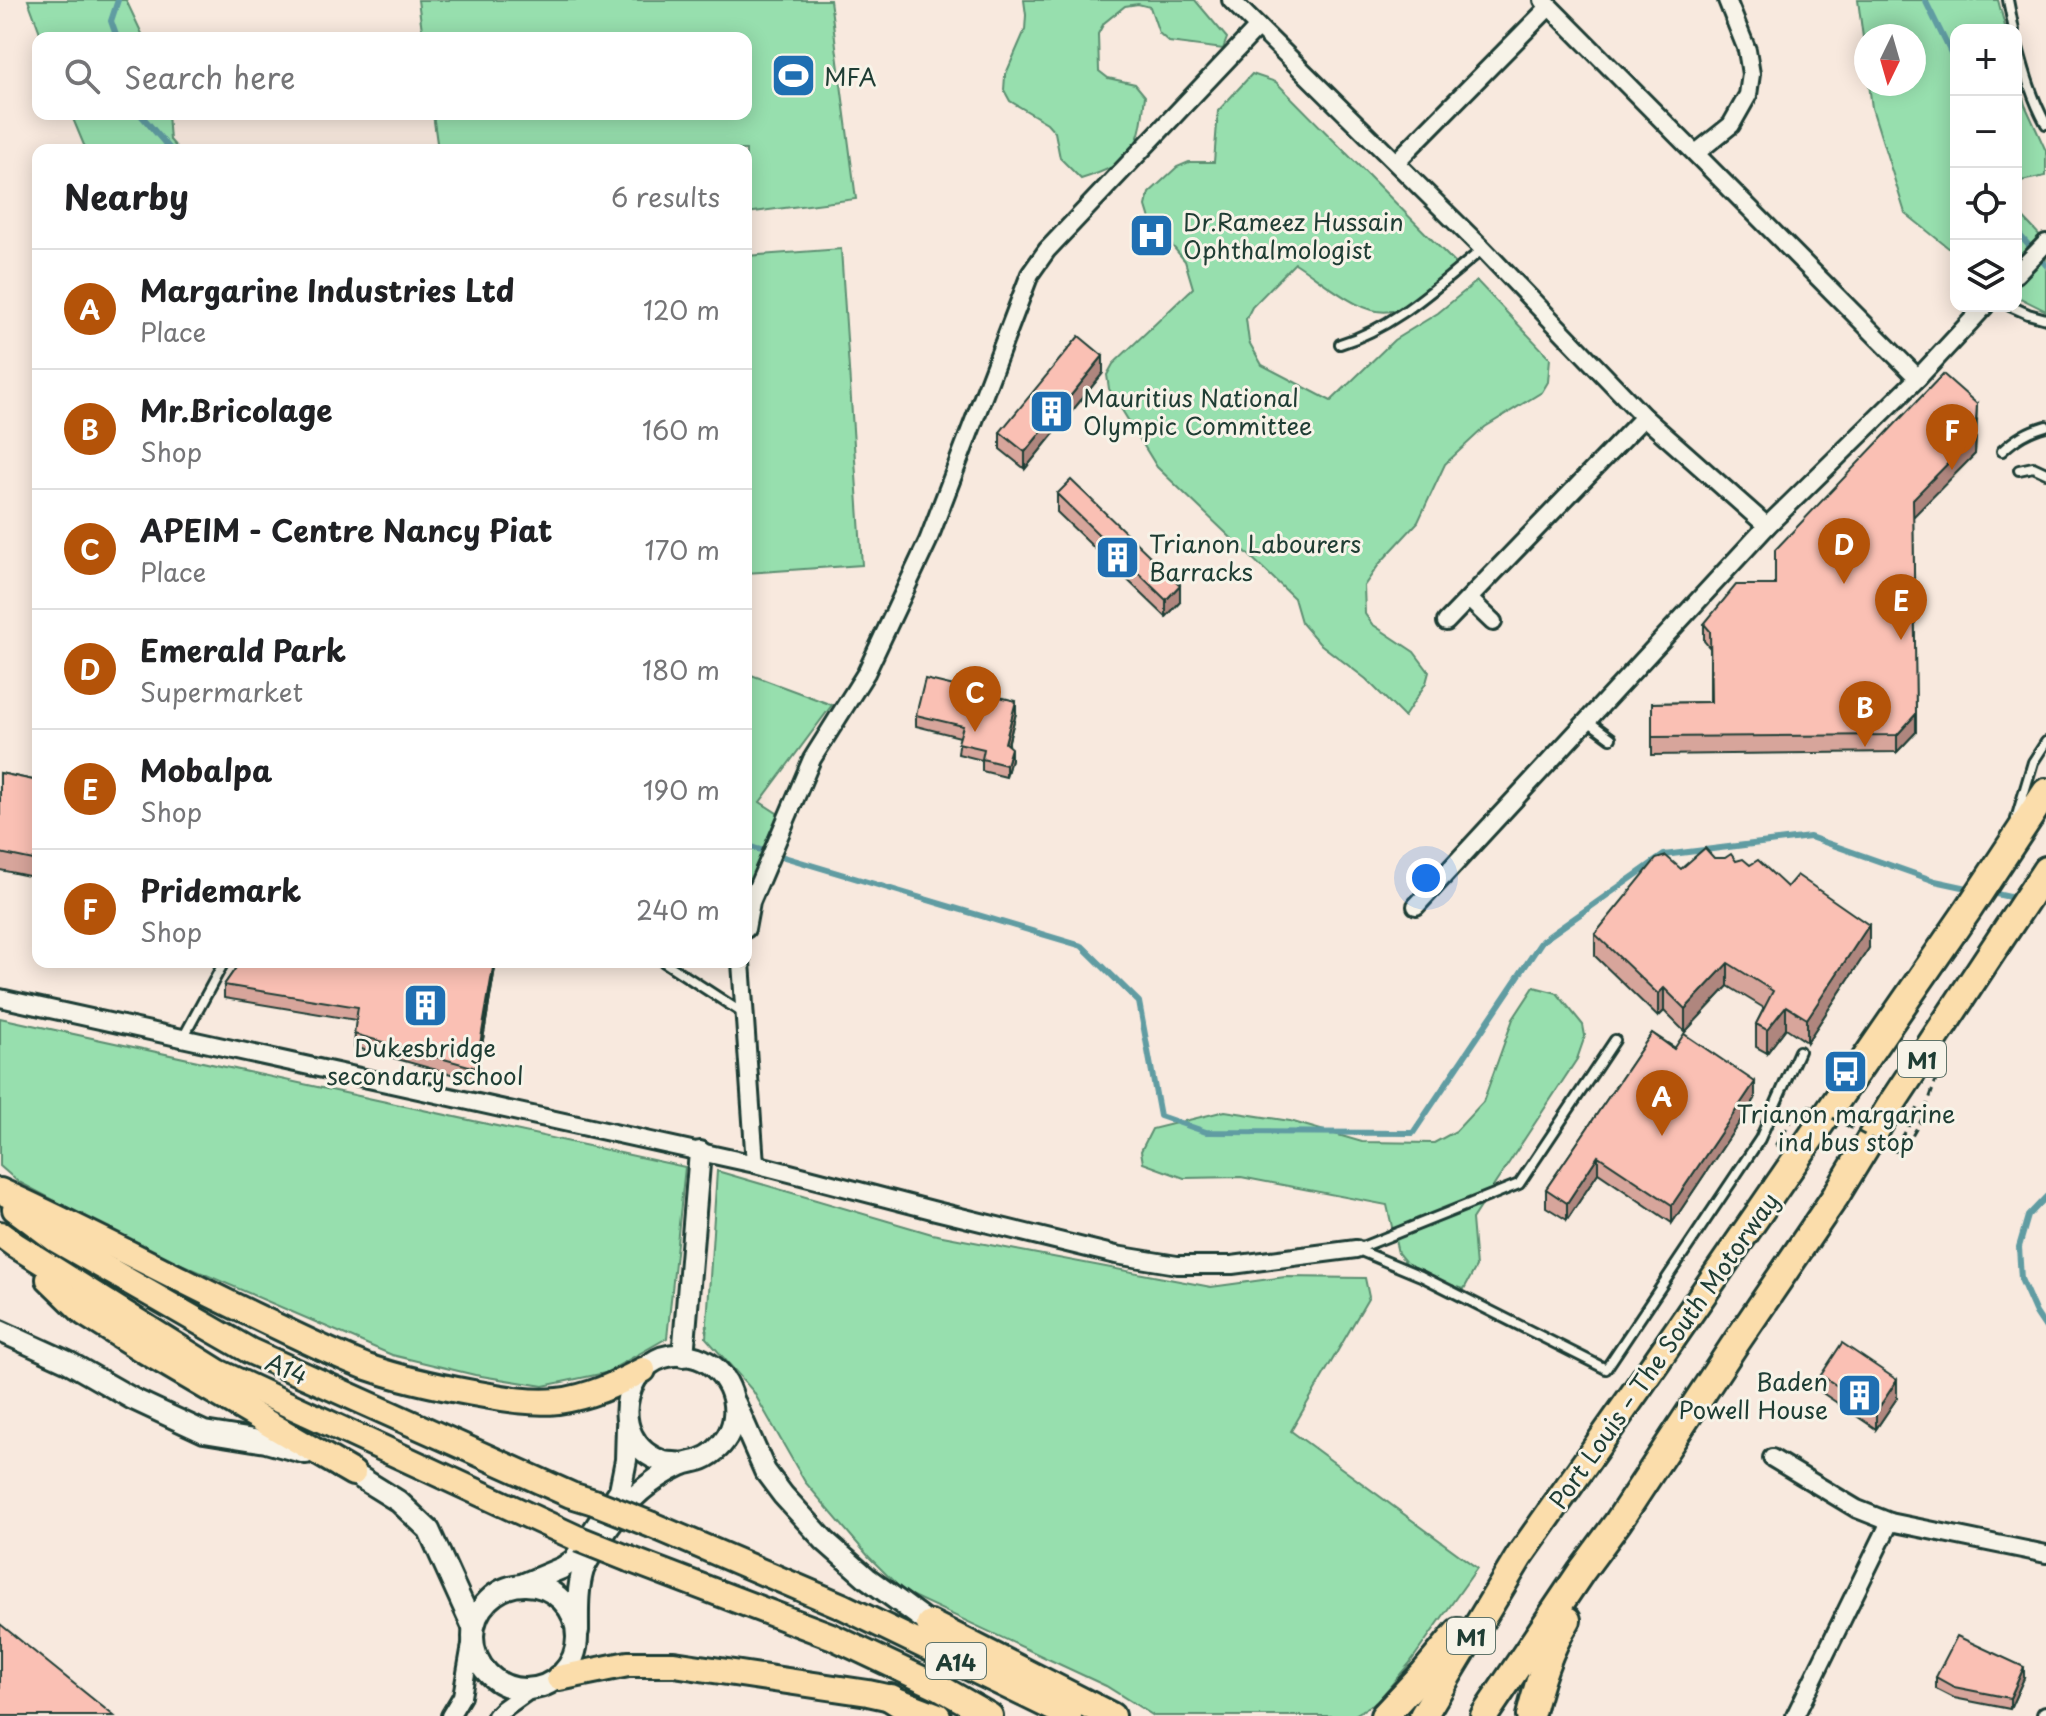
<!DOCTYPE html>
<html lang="en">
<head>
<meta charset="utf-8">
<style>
	body { margin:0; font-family:"Playpen Sans",sans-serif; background:#f6f6f6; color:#202124 }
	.controls { position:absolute; right:24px; top:24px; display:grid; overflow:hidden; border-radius:16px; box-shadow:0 4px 20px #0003 }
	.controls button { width:72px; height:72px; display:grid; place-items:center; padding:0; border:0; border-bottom:2px solid #e0e0e0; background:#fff; color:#202124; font:40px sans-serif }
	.compass { position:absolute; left:1854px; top:24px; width:72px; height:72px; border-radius:50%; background:#fff; box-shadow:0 4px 20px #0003; rotate:185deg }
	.you { position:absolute; left:1426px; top:878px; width:28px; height:28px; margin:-20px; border:6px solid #fff; border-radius:50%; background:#1a73e8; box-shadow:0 0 0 12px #1a73e833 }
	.badge { display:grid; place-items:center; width:52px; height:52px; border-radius:50%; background:#b45309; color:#fff; font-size:26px; font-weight:700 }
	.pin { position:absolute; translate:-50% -66px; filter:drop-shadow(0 2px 4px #0008) }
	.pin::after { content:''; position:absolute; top:42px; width:28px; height:24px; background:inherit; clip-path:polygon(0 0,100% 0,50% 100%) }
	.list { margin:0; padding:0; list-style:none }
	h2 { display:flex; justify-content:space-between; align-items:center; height:104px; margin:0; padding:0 32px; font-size:34px }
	h2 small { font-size:26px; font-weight:400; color:#757577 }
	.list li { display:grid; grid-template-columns:52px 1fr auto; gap:24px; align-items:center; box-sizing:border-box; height:120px; padding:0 32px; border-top:2px solid #e0e0e0 }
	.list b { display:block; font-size:30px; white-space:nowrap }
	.list p { margin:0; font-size:26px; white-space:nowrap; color:#757577 }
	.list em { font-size:26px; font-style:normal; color:#757577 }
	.icon { flex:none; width:44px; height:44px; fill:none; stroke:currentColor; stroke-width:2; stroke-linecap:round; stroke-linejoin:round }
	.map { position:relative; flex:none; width:2046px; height:1716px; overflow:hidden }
	.search { position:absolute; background:#fff; box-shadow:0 4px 20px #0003; left:32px; top:32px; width:720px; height:88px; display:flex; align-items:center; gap:20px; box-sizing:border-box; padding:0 28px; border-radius:16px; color:#757577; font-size:30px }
	.panel { position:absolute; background:#fff; box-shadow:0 4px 20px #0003; left:32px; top:144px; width:720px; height:824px; border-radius:16px }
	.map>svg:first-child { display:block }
	.green { fill:#97dfae; stroke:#5b8e71; stroke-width:2 }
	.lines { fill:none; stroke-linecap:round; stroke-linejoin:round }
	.stream { stroke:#619ca2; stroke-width:6 }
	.service-casing { stroke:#1f3d34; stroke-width:14 }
	.minor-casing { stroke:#1f3d34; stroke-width:22 }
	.tertiary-casing { stroke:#1f3d34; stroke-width:26 }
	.primary-casing { stroke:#1f3d34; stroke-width:30 }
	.trunk-casing { stroke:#1f3d34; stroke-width:32 }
	.path { stroke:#1f3d34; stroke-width:3; stroke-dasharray:8 6; stroke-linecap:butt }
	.service { stroke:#f7f3e8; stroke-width:8 }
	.minor { stroke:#f7f3e8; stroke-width:16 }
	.tertiary { stroke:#f7f3e8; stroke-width:20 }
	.primary { stroke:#fbddab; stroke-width:24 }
	.trunk { stroke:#fbddab; stroke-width:26 }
	.primary-bridge-casing { stroke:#1f3d34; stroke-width:30; stroke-linecap:butt }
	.path-bridge { stroke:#1f3d34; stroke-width:3; stroke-dasharray:8 6; stroke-linecap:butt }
	.primary-bridge { stroke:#fbddab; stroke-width:24 }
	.wall { fill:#d7a59b; stroke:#1f3d34; stroke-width:2 }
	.shaded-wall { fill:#af867e; stroke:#1f3d34; stroke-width:2 }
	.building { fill:#fac0b4; stroke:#1f3d34; stroke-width:2 }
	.labels { text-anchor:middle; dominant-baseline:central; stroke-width:6; stroke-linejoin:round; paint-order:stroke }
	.shield { fill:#f7f3e8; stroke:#60746a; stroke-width:2 }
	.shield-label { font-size:22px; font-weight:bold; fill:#1f3d34 }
	.poi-label { font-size:24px; fill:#1f3d34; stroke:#f7f3e8; text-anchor:start }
	.street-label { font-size:24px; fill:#1f3d34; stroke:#f7f3e8 }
</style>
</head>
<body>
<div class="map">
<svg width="2046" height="1716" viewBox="0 0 2046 1716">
	<rect width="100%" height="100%" fill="#f8e9de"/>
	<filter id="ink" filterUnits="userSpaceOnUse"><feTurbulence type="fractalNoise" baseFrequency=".0125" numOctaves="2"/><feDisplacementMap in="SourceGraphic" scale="16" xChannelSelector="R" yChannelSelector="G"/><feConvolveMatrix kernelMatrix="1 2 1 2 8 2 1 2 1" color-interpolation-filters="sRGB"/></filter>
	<g filter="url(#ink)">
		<g class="green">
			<path d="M28,0h98l18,38h-102z"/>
			<path d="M418,0h412l26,199 -110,14v-63h-308l-5,-36h313v-76h-323z"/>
			<path d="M1024,0h171l32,38 -4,11 -54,-7 -10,-9 -9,-26 -12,-3 -13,2 -21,17 -6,11 1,37 9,7 27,6 10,12c-2,15 -3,36 -11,50 -10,19 -34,27 -53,33l-21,-21 -5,-26 -8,-9 -37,-22 -6,-11 1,-14 20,-46 1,-15z"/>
			<path d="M1858,0h140l8,30h-50v224l-51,-41 -33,-105 -3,-24h45v-48h-48v24z"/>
			<path d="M2016,69l9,36 21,46v25l-30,6z"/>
			<path d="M1252,74l24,8 180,182c-14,11 -46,41 -61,46 -30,11 -75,-32 -100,-47l-43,44 -6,12 3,23 13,23 69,36 63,-61 44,-27 39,-32 73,77 -2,24 -6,10 -57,35 -40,37 -27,58 -38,41 -16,23 1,28 7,10 42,28 15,20 -3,11 -22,34 -38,-38 -47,-36 -18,-21 -7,-24 -137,-131 -48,-78 -2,-14 6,-11 80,-76 -8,-27 -35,-42 -4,-13 3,-13 28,-26 12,-5h25l4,-51z"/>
			<path d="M71,114h97l2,26 9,10h-93z"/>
			<path d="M2016,210l30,32v69l-30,-15z"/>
			<path d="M841,249l21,316 -116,8v-317z"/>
			<path d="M746,673l86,32 -72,97 20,13 -24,67 -10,-3z"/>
			<path d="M1534,987l23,6 26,32 2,11 -8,23 -105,160 4,48 -12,22 -49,-15 -17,-21 -11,-48 -146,-28 -57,1 -41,-15 -2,-12 11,-22 73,-18 65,10 72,21 72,1 22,-12 27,-29 30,-83z"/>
			<path d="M0,1018l685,149 -18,171 -62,35 -62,13 -68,-11 -83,-20 -241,-104 -134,-70 -17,-15z"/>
			<path d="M717,1171l215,63 279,53 74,-10 80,1 4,19 -78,134 186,137 -68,96 -31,37 -25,15h-199l-48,-30 -202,-94 -35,-35 -64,-75 -52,-91 -47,-53z"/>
		</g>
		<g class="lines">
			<g class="stream">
				<path d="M1925,0l31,63"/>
				<path d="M117,38l-6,-17 7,-21"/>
				<path d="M140,114l31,36"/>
				<path d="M2016,231l30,34"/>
				<path d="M746,843l8,5 328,98 57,56 21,114 46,16 207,1 129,-192 122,-86 146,-18 125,44 37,8"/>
				<path d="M1987,892l32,7"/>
				<path d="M2046,1197l-18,19 -9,31 2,32 15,34 10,15"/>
			</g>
			<defs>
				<g id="service">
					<path d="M2008,0l6,30"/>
					<path d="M2016,40c8,29 15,57 30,84"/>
					<path d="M2010,306l18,8 18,5"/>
					<path d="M1340,344c56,-17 98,-59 143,-95"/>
					<path d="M2002,451c14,-13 26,-20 44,-25"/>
					<path d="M2019,470l14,-3 13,6"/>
					<path d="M1588,721l23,17"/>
					<path d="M2016,819l17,-57 13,-20"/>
					<path d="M664,962l80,52"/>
					<path d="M183,1038l41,-76"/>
					<path d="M1356,1249l65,27 185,93 154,-230 39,-88"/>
					<path d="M1357,1249l162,-65 96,-144"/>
				</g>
				<g id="minor">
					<path d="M1231,0l252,249 161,168 123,109"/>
					<path d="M1543,0l375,378"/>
					<path d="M1696,153l35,-28 17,-30 3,-21 -4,-24 -20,-50"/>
					<path d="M1396,162l153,-155"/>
					<path d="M2016,274l30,-31"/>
					<path d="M1469,599l24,23"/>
					<path d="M1446,622l198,-205"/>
					<path d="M1416,906l351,-380 151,-148 67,-72"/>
					<path d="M746,929l5,-27 61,-143 54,-86 62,-132 102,-267 17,-24 211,-223"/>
					<path d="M741,962l14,202"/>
					<path d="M0,998l755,166 181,47 180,44 61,10h55l124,-16"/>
					<path d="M1772,1458l85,51 33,13 156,32"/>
					<path d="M450,1716l12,-20 10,-57"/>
					<path d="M496,1716l7,-7 28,-20"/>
					<path d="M1795,1716l95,-194"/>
					<path d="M2046,1716v-1"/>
				</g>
				<g id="tertiary">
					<path d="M0,1331l68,31 65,37 71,33 62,10 40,11"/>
					<path d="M683,1356l17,-204"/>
					<path d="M735,1403l30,68 18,24 42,46 42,37 63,46"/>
					<path d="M339,1467l14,6 45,28 31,29 44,97"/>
					<path d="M524,1584l38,-16 12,-8 46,-70 6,-30 1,-34"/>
					<circle cx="525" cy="1637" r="52"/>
					<path d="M578,1631c0,-20 -1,-41 5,-61 3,-7 8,-15 12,-21 20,-36 49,-67 86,-84 6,-3 12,-3 18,-5 11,-3 22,-13 28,-23 19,-31 -1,-74 -36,-81 -67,-13 -91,86 -27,106 6,1 13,1 19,2"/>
				</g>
				<g id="primary">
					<path d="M0,1191c85,38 167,83 251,123 38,18 77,38 116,53 32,11 73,20 106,26 28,5 57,11 85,8 31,-4 57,-16 85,-31"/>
					<path d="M15,1209l40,30 195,112 321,144 23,7"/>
					<path d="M0,1234l15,11 203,127 361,167"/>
					<path d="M49,1279l35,34 59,37 210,123"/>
					<path d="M652,1525l190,81 227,110"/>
					<path d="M629,1559l202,77 110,52 49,28"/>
					<path d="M559,1678l69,-14h46l194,29 23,5 47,18"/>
				</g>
				<g id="trunk">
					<path d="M930,1624l181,92"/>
					<path d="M891,1698l28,18"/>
					<path d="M1384,1716l40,-43 34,-41"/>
					<path d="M1423,1716l96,-159 124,-176 325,-471 78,-118"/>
					<path d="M1484,1716l97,-144 37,-50 115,-175 102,-150 59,-97 152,-230"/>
					<path d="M1530,1716c9,-35 18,-65 37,-96"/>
				</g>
			</defs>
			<use href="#service" class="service-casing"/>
			<use href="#minor" class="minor-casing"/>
			<use href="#tertiary" class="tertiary-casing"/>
			<use href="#primary" class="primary-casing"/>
			<use href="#trunk" class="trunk-casing"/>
			<g class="path">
				<path d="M1778,1146l-2,-2 15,-21"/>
				<path d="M1894,1151l9,1 20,-35 13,-37"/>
				<path d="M1894,1151l24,-41 -4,-2"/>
			</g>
			<use href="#service" class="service"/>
			<use href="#minor" class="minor"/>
			<use href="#tertiary" class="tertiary"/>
			<use href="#primary" class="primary"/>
			<use href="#trunk" class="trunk"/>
			<defs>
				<g id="primary-bridge">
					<path d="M594,1502l58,23"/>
					<path d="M579,1539l50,20"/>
				</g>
			</defs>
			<use href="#primary-bridge" class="primary-bridge-casing"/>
			<path class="path-bridge" d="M1808,1105l81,43"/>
			<use href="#primary-bridge" class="primary-bridge"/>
		</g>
		<g class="wall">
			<path d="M1103,373l-78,96 -25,-20v-17z"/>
			<path d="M1977,421l-2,33 -62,62 3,216 -19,20 -245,3v-52l58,-1v-54l-6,-7v-17l71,-39z"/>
			<path d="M1057,494l123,108 -14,15 -109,-105z"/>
			<path d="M1016,713l-8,32 3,14 -5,18 -24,-6v-11l-24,-6 2,-17 -44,-11v-11z"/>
			<path d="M0,773l38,8v97l-38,-8z"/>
			<path d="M1714,858l22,3 14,4 37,22 82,61 -62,94 -21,-14 -19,25 -11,-6v-23l8,-16 -36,-22 -43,46 -21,-21 -6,6 -63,-61v-22l86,-65z"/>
			<path d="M240,962h256l-20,119 -122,-34 2,-27 -132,-22v-13z"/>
			<path d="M1652,1033l103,66 -83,124 -74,-50 -31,47 -21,-13v-18z"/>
			<path d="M1821,1375l76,23 -21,31 -55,-37z"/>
			<path d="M1936,1677l88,1 -14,31 -56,-11 -18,-9z"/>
		</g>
		<g class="shaded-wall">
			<path d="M1103,356v17l-78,96v-17z"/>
			<path d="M1977,404l-2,50 -62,63v-18z"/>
			<path d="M1180,585v17l-14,15v-17z"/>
			<path d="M1016,701v12l-11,42v-12z"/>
			<path d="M1916,714v18l-19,20v-17z"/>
			<path d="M1011,748v11l-5,18v-12z"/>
			<path d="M1869,925v23l-62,94v-23z"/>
			<path d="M494,962h2l-20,119v-13z"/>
			<path d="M1728,963v23l-43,46v-23z"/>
			<path d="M1664,988v23l-6,6v-23z"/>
			<path d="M1786,1006v22l-19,25v-23z"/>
			<path d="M1755,1082v17l-83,124v-18z"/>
			<path d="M1598,1156v17l-31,47v-17z"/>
			<path d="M1897,1380v18l-21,31v-17z"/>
			<path d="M2024,1667v11l-14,31v-11z"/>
		</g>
		<g class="building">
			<path d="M1079,336l24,20 -78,96 -25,-20z"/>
			<path d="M1943,374l34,30 -2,32 -62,63 3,215 -19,21 -245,2v-34l59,-1 -1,-71 -6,-7 32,-39h39v-35z"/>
			<path d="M1071,480l109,105 -14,15 -109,-106z"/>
			<path d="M925,679l91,22 -11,42 6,5 -5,17 -24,-6 2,-10 -26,-6 5,-17 -47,-11z"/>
			<path d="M0,773l38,8v80l-38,-8z"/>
			<path d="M1705,848l9,10h11l6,-4 5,7 7,-2 7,6 8,-5 29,27 10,-12 72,50 -62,94 -21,-13 -19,24 -11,-6 17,-33 -45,-28 -43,46 -21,-21 -6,6 -63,-60 61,-75 10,-3 15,13z"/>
			<path d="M240,962h254l-18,106 -122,-34 4,-27 -134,-22z"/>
			<path d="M1652,1033l22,16 10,-15 71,48 -83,123 -74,-49 -31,47 -21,-14z"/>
			<path d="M1842,1343l55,37 -21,32 -55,-37z"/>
			<path d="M0,1624l114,92h-114z"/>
			<path d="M1957,1636l67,31 -14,31 -56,-11 -18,-10z"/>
		</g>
	</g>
	<defs>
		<symbol id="stadium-square" viewBox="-11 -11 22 22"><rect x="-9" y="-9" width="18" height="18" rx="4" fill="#1f6fb2" stroke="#f7f3e8"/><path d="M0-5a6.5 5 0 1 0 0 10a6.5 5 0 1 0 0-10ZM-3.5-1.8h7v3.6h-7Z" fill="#fff"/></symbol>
		<symbol id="hospital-square" viewBox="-11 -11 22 22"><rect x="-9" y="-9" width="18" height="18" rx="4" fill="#1f6fb2" stroke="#f7f3e8"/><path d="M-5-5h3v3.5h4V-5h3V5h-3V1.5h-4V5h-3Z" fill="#fff"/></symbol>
		<symbol id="building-square" viewBox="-11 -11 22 22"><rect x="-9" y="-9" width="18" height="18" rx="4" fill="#1f6fb2" stroke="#f7f3e8"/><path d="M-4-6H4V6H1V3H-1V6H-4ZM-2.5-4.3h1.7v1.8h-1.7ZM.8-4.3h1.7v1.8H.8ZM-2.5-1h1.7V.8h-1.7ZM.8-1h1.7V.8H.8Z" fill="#fff"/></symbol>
		<symbol id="bus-square" viewBox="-11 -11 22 22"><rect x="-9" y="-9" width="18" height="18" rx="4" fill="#1f6fb2" stroke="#f7f3e8"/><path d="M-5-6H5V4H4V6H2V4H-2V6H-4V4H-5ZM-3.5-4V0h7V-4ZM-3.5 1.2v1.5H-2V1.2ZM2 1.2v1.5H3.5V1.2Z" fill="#fff"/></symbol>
	</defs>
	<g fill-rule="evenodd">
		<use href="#stadium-square" x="768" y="50" width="51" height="51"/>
		<use href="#hospital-square" x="1126" y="210" width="51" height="51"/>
		<use href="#building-square" x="1026" y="386" width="51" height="51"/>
		<use href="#building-square" x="1092" y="532" width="51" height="51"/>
		<use href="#building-square" x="400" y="980" width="51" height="51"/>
		<use href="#bus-square" x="1820" y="1046" width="51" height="51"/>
		<use href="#building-square" x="1834" y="1370" width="51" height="51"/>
	</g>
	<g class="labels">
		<g class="shield">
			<rect x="1898" y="1041" width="48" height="36" rx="6"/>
			<rect x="1447" y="1618" width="48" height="36" rx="6"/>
			<rect x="926" y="1643" width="60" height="36" rx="6"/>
		</g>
		<g class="shield-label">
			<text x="1922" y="1059">M1</text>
			<text x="1471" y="1636">M1</text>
			<text x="956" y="1661">A14</text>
		</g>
		<g class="poi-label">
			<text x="824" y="76">MFA</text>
			<text x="1183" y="221">Dr.Rameez Hussain<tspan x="1183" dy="28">Ophthalmologist</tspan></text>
			<text x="1083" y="397">Mauritius National<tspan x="1083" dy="28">Olympic Committee</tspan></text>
			<text x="1149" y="543">Trianon Labourers<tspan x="1149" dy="28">Barracks</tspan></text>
			<text x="425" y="1047" text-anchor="middle">Dukesbridge<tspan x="425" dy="28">secondary school</tspan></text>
			<text x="1846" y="1113" text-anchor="middle">Trianon margarine<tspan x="1846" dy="28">ind bus stop</tspan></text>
			<text x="1828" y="1381" text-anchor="end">Baden<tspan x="1828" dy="28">Powell House</tspan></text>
		</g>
		<g class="street-label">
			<text transform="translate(1663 1350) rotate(-55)">Port Louis – The South Motorway</text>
			<text transform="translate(287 1368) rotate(24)">A14</text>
		</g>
	</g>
</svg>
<div class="controls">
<button>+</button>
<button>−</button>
<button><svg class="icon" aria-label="locate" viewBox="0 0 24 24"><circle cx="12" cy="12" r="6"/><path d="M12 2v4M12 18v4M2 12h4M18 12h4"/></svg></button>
<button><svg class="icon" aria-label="layers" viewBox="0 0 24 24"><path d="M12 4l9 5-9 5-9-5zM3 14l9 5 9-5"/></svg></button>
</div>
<svg class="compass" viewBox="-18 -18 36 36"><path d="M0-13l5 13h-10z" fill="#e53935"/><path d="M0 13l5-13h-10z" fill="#757577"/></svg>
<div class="you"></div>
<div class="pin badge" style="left:1662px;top:1136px">A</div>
<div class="pin badge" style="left:1865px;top:747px">B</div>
<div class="pin badge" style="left:975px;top:732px">C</div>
<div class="pin badge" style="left:1844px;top:584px">D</div>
<div class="pin badge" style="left:1901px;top:640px">E</div>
<div class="pin badge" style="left:1952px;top:470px">F</div>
<div class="search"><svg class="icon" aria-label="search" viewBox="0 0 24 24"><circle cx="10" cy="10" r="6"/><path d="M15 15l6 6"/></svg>Search here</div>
<section class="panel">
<h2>Nearby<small>6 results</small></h2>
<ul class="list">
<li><span class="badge">A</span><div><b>Margarine Industries Ltd</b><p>Place</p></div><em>120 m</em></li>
<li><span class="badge">B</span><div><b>Mr.Bricolage</b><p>Shop</p></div><em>160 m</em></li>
<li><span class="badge">C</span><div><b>APEIM - Centre Nancy Piat</b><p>Place</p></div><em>170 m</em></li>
<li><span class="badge">D</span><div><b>Emerald Park</b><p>Supermarket</p></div><em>180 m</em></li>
<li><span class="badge">E</span><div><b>Mobalpa</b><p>Shop</p></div><em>190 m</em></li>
<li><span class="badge">F</span><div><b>Pridemark</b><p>Shop</p></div><em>240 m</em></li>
</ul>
</section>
</div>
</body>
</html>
